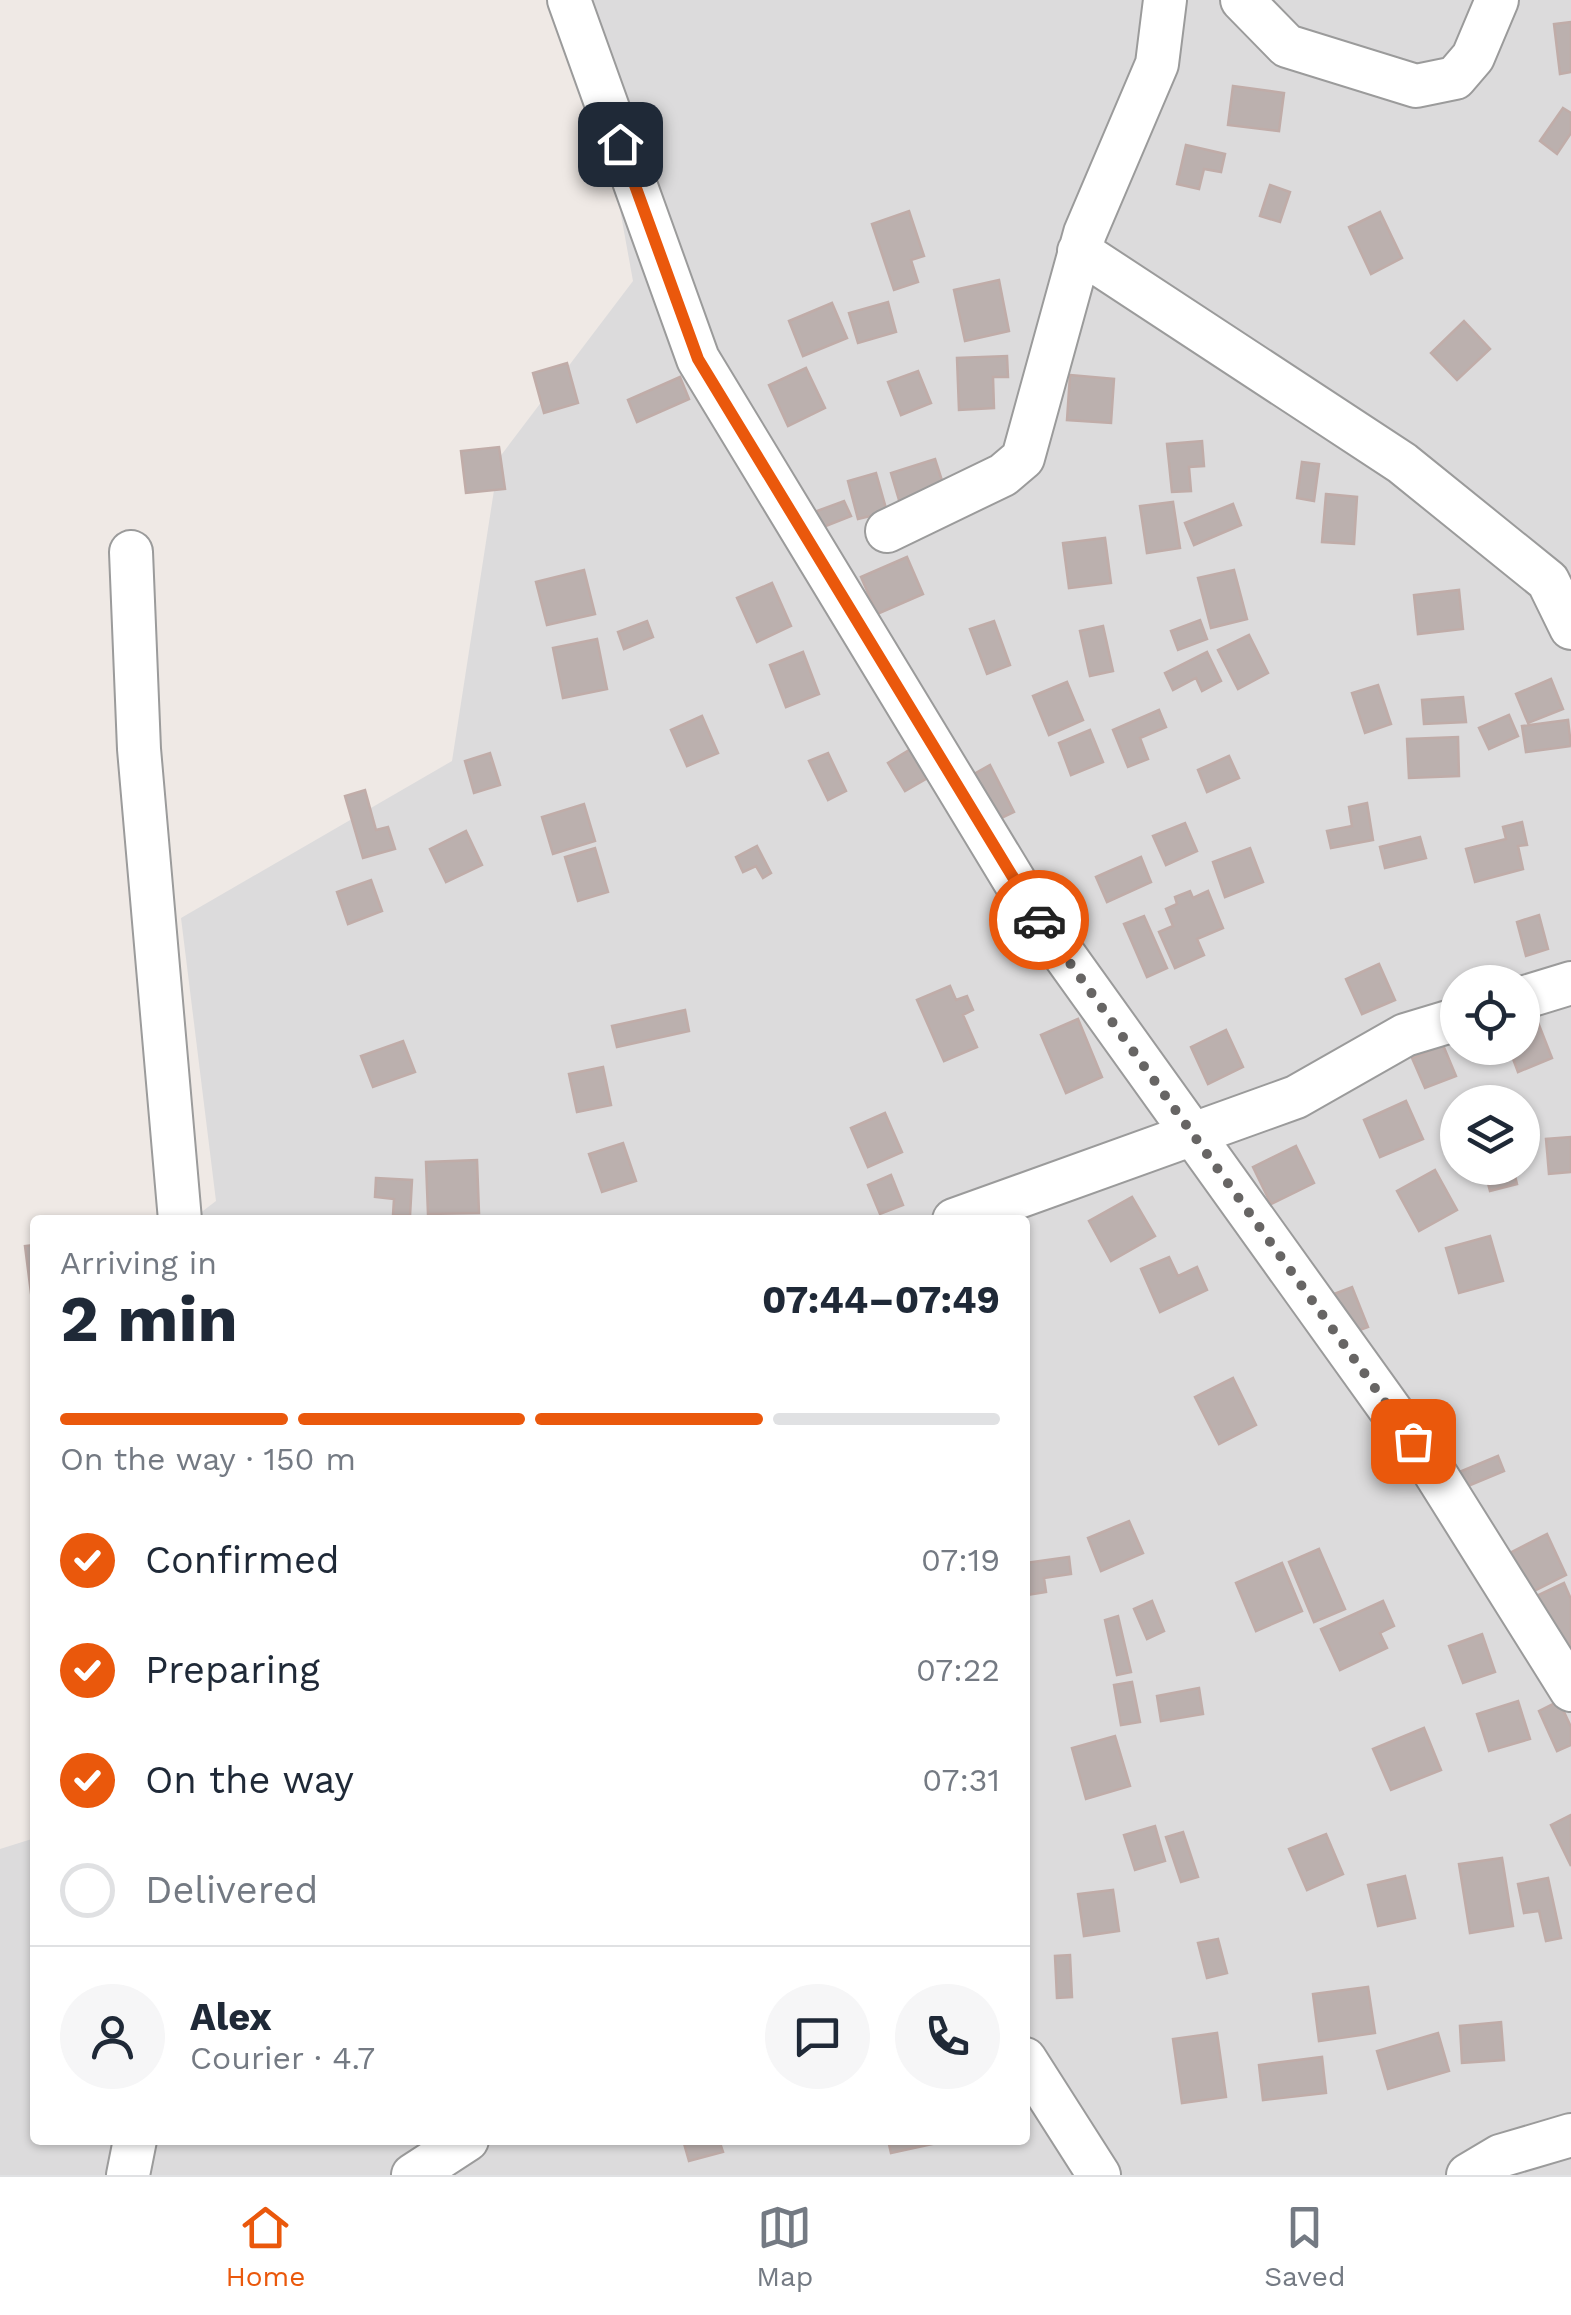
<!DOCTYPE html>
<meta charset="utf-8">
<style>
body{margin:0;font-family:"Work Sans",sans-serif;background:#f6f6f7;color:#1f2937;height:100vh;display:flex;flex-direction:column;font-size:38px;white-space:nowrap}
*{box-sizing:border-box;margin:0}
p{font-size:32px;color:#747a83}
.icon{flex:none;width:55px;height:55px;fill:none;stroke:currentColor;stroke-width:2;stroke-linecap:round;stroke-linejoin:round}
.map{position:relative;flex:1;overflow:hidden}
.drawer{position:absolute;left:30px;top:1215px;width:1000px;height:930px;display:flex;flex-direction:column;background:#fff;border-radius:10px;box-shadow:0 2px 8px #0004}
.drawer>*{flex:none}
.controls{position:absolute;left:1440px;top:965px;display:grid;gap:20px}
.controls a{display:grid;place-items:center;width:100px;height:100px;border-radius:50%;background:#fff;box-shadow:0 2px 8px #0004;font-size:50px}
.pin{position:absolute;display:grid;place-items:center;width:85px;height:85px;color:#fff;margin:-42px;border-radius:20px;box-shadow:0 5px 15px #0006}
.courier{position:absolute;display:grid;place-items:center;width:100px;height:100px;margin:-50px;border:8px solid #ea580c;border-radius:50%;background:#fff;color:#222;box-shadow:0 2px 12px #0007}
.overview em{font-style:normal;font-weight:700}
.overview div{display:flex;flex-direction:column-reverse}
.overview{display:flex;align-items:center;justify-content:space-between;height:170px;padding:0 30px}
h1{font-size:65px;font-weight:700;line-height:75px}
.bar{display:grid;grid-template-columns:repeat(4,1fr);gap:15px 10px;align-content:center;height:120px;padding:0 30px}
.bar i{height:12px;border-radius:8px;background:#e0e1e3}
.bar .active{background:#ea580c}
.bar p{grid-column:span 4}
.line{display:flex;align-items:center;gap:25px;padding:0 30px;border-top:2px solid #e0e1e3}
.line div{flex:1}
.round{display:grid;place-items:center;flex:none;width:105px;height:105px;border-radius:52px;background:#f6f6f7}
ol{padding:0 30px;list-style:none}
li{display:flex;align-items:center;gap:30px;height:110px}
li p{margin-inline-start:auto}
li .icon{padding:10px;border-radius:50%;background:#ea580c;color:#fff;stroke-width:4}
li:last-child{color:#747a83}
li i{width:55px;height:55px;border:5px solid #e0e1e3;border-radius:50%}
.menu{display:flex;justify-content:space-around;align-items:center;height:140px;border-top:2px solid #e0e1e3;background:#fff;font-size:28px;color:#747a83}
.menu a{display:grid;justify-items:center;gap:5px}
.menu .active{color:#ea580c}
.map>svg:first-child{display:block}
.residential{fill:#dcdbdc;fill-rule:evenodd}
.building{fill:#bbb0ae;stroke:#c0aca8;stroke-width:2.5}
.lines{fill:none;stroke-linecap:round;stroke-linejoin:round}
.minor-casing{stroke:#9b9b9b;stroke-width:46}
.minor{stroke:#fff;stroke-width:42}
.done{stroke:#676564;stroke-width:10;stroke-dasharray:0 18}
.route{stroke:#ea580c;stroke-width:12}
</style>
<div class="map">
<svg width="1571" height="2175" viewBox="0 0 1571 2175">
<rect width="100%" height="100%" fill="#efe9e5"/>
<path class="residential" d="M 582,0 L 1571,0 L 1571,2175 L 0,2175 L 0,1849 L 35,1838 L 35,2140 L 1025,2140 L 1025,1220 L 191,1220 L 216,1201 L 181,918 L 452,761 L 499,458 L 633,281 ZM 1458,982 L 1522,982 L 1522,1048 L 1458,1048 ZM 1458,1102 L 1522,1102 L 1522,1168 L 1458,1168 Z"/>
<path class="building" d="M 1571,22 L 1571,72 L 1560,74 L 1554,24 Z
M 1233,86 L 1284,93 L 1279,131 L 1228,125 Z
M 1563,108 L 1571,113 L 1571,133 L 1557,154 L 1540,141 Z
M 1186,145 L 1225,154 L 1221,172 L 1204,169 L 1199,189 L 1177,184 Z
M 1270,185 L 1290,192 L 1280,222 L 1260,216 Z
M 909,211 L 924,256 L 911,260 L 918,282 L 894,290 L 872,224 Z
M 1380,212 L 1402,258 L 1371,274 L 1349,227 Z
M 999,280 L 1009,331 L 965,341 L 954,290 Z
M 888,302 L 896,332 L 858,343 L 849,313 Z
M 832,303 L 847,338 L 803,356 L 789,321 Z
M 1464,321 L 1490,349 L 1457,380 L 1431,353 Z
M 1007,356 L 1008,377 L 993,377 L 994,408 L 959,410 L 957,358 Z
M 567,363 L 578,403 L 544,413 L 533,373 Z
M 806,368 L 825,408 L 788,426 L 769,385 Z
M 918,371 L 931,403 L 901,415 L 888,382 Z
M 1070,375 L 1114,379 L 1111,423 L 1067,420 Z
M 680,377 L 689,399 L 637,422 L 628,400 Z
M 1202,441 L 1204,466 L 1189,467 L 1191,491 L 1172,492 L 1167,444 Z
M 499,447 L 505,489 L 466,493 L 461,451 Z
M 935,459 L 947,496 L 902,510 L 891,473 Z
M 1302,462 L 1319,464 L 1314,501 L 1297,498 Z
M 876,473 L 887,512 L 858,519 L 848,481 Z
M 1326,494 L 1357,497 L 1354,544 L 1322,542 Z
M 844,501 L 851,516 L 816,530 L 809,514 Z
M 1173,502 L 1180,548 L 1147,553 L 1140,506 Z
M 1233,504 L 1241,525 L 1194,545 L 1185,523 Z
M 1105,538 L 1111,583 L 1069,588 L 1063,543 Z
M 907,557 L 923,594 L 877,614 L 861,577 Z
M 584,570 L 595,614 L 547,625 L 536,582 Z
M 1234,570 L 1247,619 L 1211,628 L 1198,578 Z
M 772,583 L 791,626 L 757,642 L 737,598 Z
M 1459,590 L 1463,629 L 1418,634 L 1414,595 Z
M 1200,620 L 1207,639 L 1178,650 L 1171,631 Z
M 647,621 L 653,637 L 624,649 L 618,632 Z
M 994,621 L 1010,665 L 987,674 L 970,629 Z
M 1103,626 L 1113,671 L 1090,676 L 1080,631 Z
M 1249,635 L 1268,673 L 1238,689 L 1218,650 Z
M 597,639 L 607,689 L 563,698 L 553,648 Z
M 803,652 L 819,694 L 786,707 L 770,665 Z
M 1207,652 L 1221,681 L 1202,691 L 1196,678 L 1173,690 L 1165,673 Z
M 1551,679 L 1563,709 L 1528,723 L 1516,694 Z
M 1067,682 L 1083,720 L 1049,735 L 1033,696 Z
M 1378,685 L 1391,724 L 1365,733 L 1352,693 Z
M 1463,697 L 1466,722 L 1424,724 L 1422,700 Z
M 1159,710 L 1166,727 L 1140,738 L 1148,759 L 1128,767 L 1113,730 Z
M 1509,715 L 1518,736 L 1489,749 L 1479,728 Z
M 702,716 L 718,753 L 687,766 L 671,730 Z
M 1568,720 L 1571,746 L 1526,752 L 1522,726 Z
M 1090,730 L 1103,762 L 1071,775 L 1059,743 Z
M 1458,737 L 1459,776 L 1409,778 L 1407,739 Z
M 914,747 L 931,776 L 905,791 L 888,763 Z
M 490,753 L 500,785 L 474,793 L 465,761 Z
M 828,753 L 846,791 L 828,800 L 809,761 Z
M 1229,756 L 1239,778 L 1207,792 L 1198,770 Z
M 990,765 L 1014,812 L 997,820 L 974,774 Z
M 365,790 L 376,830 L 388,827 L 395,849 L 363,858 L 345,796 Z
M 1367,803 L 1373,840 L 1331,848 L 1327,831 L 1352,826 L 1349,807 Z
M 584,804 L 595,841 L 553,854 L 542,817 Z
M 1522,822 L 1527,845 L 1518,846 L 1523,869 L 1475,882 L 1466,849 L 1506,839 L 1503,827 Z
M 1185,823 L 1197,851 L 1166,865 L 1153,836 Z
M 466,831 L 482,865 L 446,882 L 430,849 Z
M 1420,837 L 1426,858 L 1385,868 L 1380,847 Z
M 757,846 L 771,873 L 763,878 L 756,866 L 743,872 L 736,857 Z
M 595,848 L 608,892 L 578,901 L 565,857 Z
M 1250,848 L 1263,882 L 1225,897 L 1213,862 Z
M 1141,857 L 1151,882 L 1107,902 L 1096,877 Z
M 371,880 L 382,911 L 348,924 L 337,892 Z
M 1190,891 L 1193,898 L 1208,891 L 1223,928 L 1197,939 L 1204,955 L 1175,968 L 1159,932 L 1173,926 L 1166,909 L 1177,904 L 1175,897 Z
M 1539,915 L 1548,949 L 1526,956 L 1517,922 Z
M 1144,916 L 1167,968 L 1147,977 L 1124,924 Z
M 1379,964 L 1395,1000 L 1362,1014 L 1346,979 Z
M 950,986 L 956,1000 L 967,996 L 973,1010 L 963,1015 L 977,1047 L 944,1061 L 917,1000 Z
M 685,1010 L 689,1031 L 617,1047 L 612,1026 Z
M 1078,1019 L 1102,1077 L 1066,1093 L 1041,1035 Z
M 1537,1020 L 1552,1058 L 1518,1072 L 1509,1048 L 1522,1048 L 1522,1026 Z
M 1226,1030 L 1243,1067 L 1208,1084 L 1191,1047 Z
M 403,1041 L 415,1072 L 373,1087 L 361,1056 Z
M 1443,1045 L 1456,1076 L 1425,1088 L 1412,1058 Z
M 603,1067 L 611,1105 L 577,1112 L 569,1074 Z
M 1406,1101 L 1423,1139 L 1380,1157 L 1364,1120 Z
M 885,1113 L 902,1152 L 868,1167 L 851,1128 Z
M 1571,1137 L 1571,1172 L 1549,1174 L 1546,1139 Z
M 623,1143 L 636,1181 L 602,1192 L 589,1154 Z
M 1296,1146 L 1314,1183 L 1271,1204 L 1253,1167 Z
M 477,1160 L 479,1213 L 428,1214 L 426,1162 Z
M 1484,1168 L 1513,1168 L 1517,1184 L 1490,1191 Z
M 1435,1170 L 1457,1210 L 1419,1231 L 1397,1191 Z
M 891,1175 L 903,1205 L 880,1214 L 868,1185 Z
M 376,1178 L 412,1180 L 410,1216 L 393,1215 L 394,1199 L 375,1197 Z
M 1132,1197 L 1155,1236 L 1111,1261 L 1089,1221 Z
M 1490,1236 L 1503,1281 L 1459,1293 L 1446,1248 Z
M 35,1245 L 35,1292 L 31,1293 L 25,1246 Z
M 1169,1257 L 1178,1276 L 1197,1267 L 1207,1290 L 1160,1312 L 1141,1269 Z
M 1352,1287 L 1368,1327 L 1349,1334 L 1334,1294 Z
M 1233,1378 L 1256,1425 L 1219,1444 L 1195,1397 Z
M 1498,1456 L 1504,1471 L 1463,1488 L 1457,1473 Z
M 1129,1521 L 1143,1553 L 1101,1571 L 1088,1538 Z
M 1547,1534 L 1566,1575 L 1524,1596 L 1504,1556 Z
M 1319,1549 L 1345,1609 L 1314,1622 L 1289,1562 Z
M 1069,1557 L 1071,1574 L 1044,1578 L 1046,1592 L 1027,1595 L 1025,1563 Z
M 1282,1563 L 1302,1611 L 1256,1631 L 1236,1583 Z
M 1564,1583 L 1571,1599 L 1571,1671 L 1532,1598 Z
M 1152,1601 L 1164,1631 L 1147,1639 L 1134,1609 Z
M 1383,1601 L 1394,1626 L 1380,1633 L 1387,1648 L 1340,1670 L 1321,1629 Z
M 1118,1616 L 1131,1672 L 1117,1675 L 1105,1620 Z
M 1482,1634 L 1495,1672 L 1463,1683 L 1449,1646 Z
M 1132,1682 L 1140,1722 L 1121,1725 L 1114,1685 Z
M 1199,1688 L 1203,1714 L 1161,1721 L 1157,1696 Z
M 1518,1701 L 1530,1739 L 1489,1751 L 1477,1714 Z
M 1559,1701 L 1571,1727 L 1571,1745 L 1557,1751 L 1539,1711 Z
M 1424,1728 L 1441,1770 L 1391,1790 L 1373,1749 Z
M 1115,1736 L 1130,1786 L 1086,1799 L 1072,1748 Z
M 1571,1815 L 1571,1866 L 1551,1825 Z
M 1155,1826 L 1165,1861 L 1135,1870 L 1124,1835 Z
M 1183,1832 L 1198,1877 L 1181,1882 L 1166,1837 Z
M 1326,1834 L 1343,1874 L 1307,1890 L 1289,1849 Z
M 1502,1858 L 1513,1926 L 1470,1933 L 1459,1864 Z
M 1405,1876 L 1415,1918 L 1378,1926 L 1368,1885 Z
M 1548,1878 L 1561,1938 L 1546,1941 L 1539,1911 L 1524,1913 L 1518,1884 Z
M 1113,1890 L 1119,1931 L 1084,1936 L 1078,1894 Z
M 1218,1939 L 1227,1973 L 1207,1978 L 1198,1943 Z
M 1070,1955 L 1072,1997 L 1057,1998 L 1055,1956 Z
M 1368,1987 L 1375,2033 L 1319,2041 L 1313,1994 Z
M 1501,2022 L 1504,2060 L 1462,2063 L 1460,2026 Z
M 1217,2033 L 1226,2097 L 1182,2103 L 1173,2039 Z
M 1438,2033 L 1449,2071 L 1388,2089 L 1377,2051 Z
M 1322,2057 L 1326,2093 L 1263,2100 L 1259,2065 Z
M 683,2140 L 719,2140 L 723,2152 L 689,2161 Z
M 888,2140 L 937,2140 L 937,2143 L 891,2153 Z"/>
<g class="lines">
<defs>
<path id="minor" d="M 569,0 L 698,359 L 1032,910 L 1430,1465 L 1571,1690
M 1242,0 L 1287,46 L 1416,86 L 1455,78 L 1473,57 L 1497,0
M 1079,251 L 1402,463 L 1548,581 L 1571,628
M 887,531 L 1003,475 L 1023,458 L 1085,233 L 1157,64 L 1165,0
M 131,552 L 139,749 L 180,1220
M 1522,998 L 1571,983
M 954,1220 L 1296,1097 L 1405,1035 L 1458,1019
M 1025,2059 L 1099,2175
M 128,2175 L 135,2140
M 413,2175 L 467,2140
M 1468,2175 L 1500,2156 L 1571,2135"/>
</defs>
<use href="#minor" class="minor-casing"/>
<use href="#minor" class="minor"/>
</g>
<g class="lines">
<path class="done" d="M 1039,920 L 1413,1441"/>
<path class="route" d="M 620,144 L 698,359 L 1039,920"/>
</g>
</svg>
<div class="controls">
<a><svg class="icon" aria-label="locate" viewBox="0 0 24 24"><circle cx="12" cy="12" r="6"/><path d="M12 2v4M12 18v4M2 12h4M18 12h4"/></svg></a>
<a><svg class="icon" aria-label="layers" viewBox="0 0 24 24"><path d="M12 4l9 5-9 5-9-5zM3 14l9 5 9-5"/></svg></a>
</div>
<div class="pin" style="left:1413px;top:1441px;background:#ea580c"><svg class="icon" aria-label="bag" viewBox="0 0 24 24"><path d="M5 8h14l-1 12H6zM9 8a3 3 0 0 1 6 0"/></svg></div>
<div class="pin" style="left:620px;top:144px;background:#1f2937"><svg class="icon" aria-label="home" viewBox="0 0 24 24"><path d="M3 11l9-7 9 7M6 9v11h12V9"/></svg></div>
<div class="courier" style="left:1039px;top:920px"><svg class="icon" aria-label="car" viewBox="0 0 24 24"><path d="M5 17H2v-5l4-1 3-4h7l3 4 3 1v5h-3M9 17h6M6 11h13"/><circle cx="7" cy="17" r="2"/><circle cx="17" cy="17" r="2"/></svg></div>
<section class="drawer">
<div class="overview"><div><h1>2 min</h1><p>Arriving in</p></div><em>07:44–07:49</em></div>
<div class="bar"><i class="active"></i><i class="active"></i><i class="active"></i><i></i><p>On the way · 150 m</p></div>
<ol>
<li><svg class="icon" aria-label="check" viewBox="0 0 24 24"><path d="M5 12l5 5 9-10"/></svg>Confirmed<p>07:19</p></li>
<li><svg class="icon" aria-label="check" viewBox="0 0 24 24"><path d="M5 12l5 5 9-10"/></svg>Preparing<p>07:22</p></li>
<li><svg class="icon" aria-label="check" viewBox="0 0 24 24"><path d="M5 12l5 5 9-10"/></svg>On the way<p>07:31</p></li>
<li><i></i>Delivered</li>
</ol>
<div class="line" style="height:180px"><a class="round"><svg class="icon" aria-label="person" viewBox="0 0 24 24"><circle cx="12" cy="8" r="4"/><path d="M4 21q1-7 8-7t8 7"/></svg></a><div><b>Alex</b><p>Courier · 4.7</p></div><a class="round"><svg class="icon" aria-label="chat" viewBox="0 0 24 24"><path d="M4 5h16v11H9l-5 4z"/></svg></a><a class="round"><svg class="icon" aria-label="phone" viewBox="0 0 24 24"><path d="M5 4h4l2 5-3 2q2 4 5 5l2-3 5 2v4C11 20 4 13 5 4z"/></svg></a></div>
</section>
</div>
<nav class="menu">
<a class="active"><svg class="icon" aria-label="home" viewBox="0 0 24 24"><path d="M3 11l9-7 9 7M6 9v11h12V9"/></svg>Home</a>
<a><svg class="icon" aria-label="map" viewBox="0 0 24 24"><path d="M3 6l6-2 6 2 6-2v14l-6 2-6-2-6 2zM9 4v14M15 6v14"/></svg>Map</a>
<a><svg class="icon" aria-label="saved" viewBox="0 0 24 24"><path d="M7 4h10v16l-5-4-5 4z"/></svg>Saved</a>
</nav>
